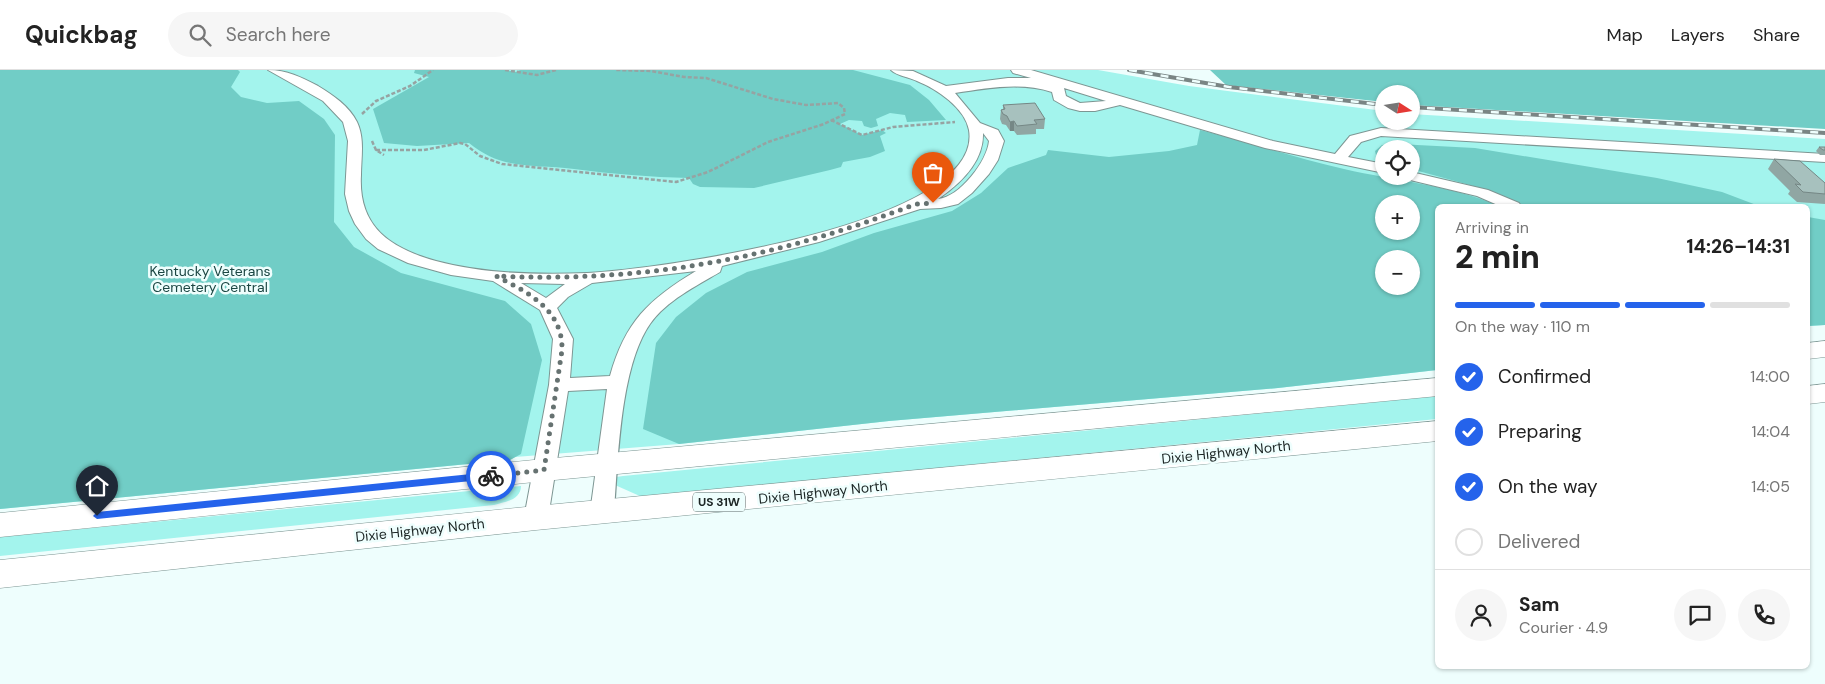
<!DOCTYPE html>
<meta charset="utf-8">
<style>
body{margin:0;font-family:"DM Sans",sans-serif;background:#f6f6f6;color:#222;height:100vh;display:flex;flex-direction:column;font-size:19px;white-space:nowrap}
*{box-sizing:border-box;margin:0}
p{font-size:16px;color:#767676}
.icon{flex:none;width:28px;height:28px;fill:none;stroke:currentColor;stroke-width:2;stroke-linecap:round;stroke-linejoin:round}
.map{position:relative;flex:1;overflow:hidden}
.side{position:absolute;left:1435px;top:134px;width:375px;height:465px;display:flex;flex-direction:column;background:#fff;border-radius:8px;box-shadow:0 1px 4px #0004}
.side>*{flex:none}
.needle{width:32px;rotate:102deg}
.buttons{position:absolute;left:1375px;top:15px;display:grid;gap:10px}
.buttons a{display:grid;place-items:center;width:45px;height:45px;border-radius:50%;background:#fff;box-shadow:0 1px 4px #0004;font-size:25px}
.pin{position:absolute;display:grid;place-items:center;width:42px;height:42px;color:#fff;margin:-51px -21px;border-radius:50% 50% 50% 0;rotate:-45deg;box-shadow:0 0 5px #0007}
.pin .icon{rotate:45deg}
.courier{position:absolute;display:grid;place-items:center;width:50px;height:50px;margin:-25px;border:4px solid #2563eb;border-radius:50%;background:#fff;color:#222;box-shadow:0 1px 6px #0007}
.head em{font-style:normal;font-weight:800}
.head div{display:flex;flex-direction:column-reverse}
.head{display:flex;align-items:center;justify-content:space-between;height:85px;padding:0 20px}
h1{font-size:32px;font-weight:800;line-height:38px}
.bar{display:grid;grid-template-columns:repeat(4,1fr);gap:8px 5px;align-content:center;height:60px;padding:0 20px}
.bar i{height:6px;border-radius:4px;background:#e0e0e0}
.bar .on{background:#2563eb}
.bar p{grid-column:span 4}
.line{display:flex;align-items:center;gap:12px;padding:0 20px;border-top:1px solid #e0e0e0}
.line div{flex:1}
.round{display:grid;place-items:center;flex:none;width:52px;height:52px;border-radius:26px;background:#f6f6f6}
ol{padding:0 20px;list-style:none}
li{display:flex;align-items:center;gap:15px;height:55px}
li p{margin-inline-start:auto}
li .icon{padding:5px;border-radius:50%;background:#2563eb;color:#fff;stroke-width:4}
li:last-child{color:#767676}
li i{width:28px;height:28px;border:2px solid #e0e0e0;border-radius:50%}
header{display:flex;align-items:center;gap:30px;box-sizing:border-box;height:70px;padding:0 25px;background:#fff;border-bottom:1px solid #e0e0e0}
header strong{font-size:24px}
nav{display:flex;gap:28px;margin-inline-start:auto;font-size:18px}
.search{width:350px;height:45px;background:#f6f6f6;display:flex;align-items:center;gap:12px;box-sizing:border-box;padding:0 18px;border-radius:28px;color:#767676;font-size:19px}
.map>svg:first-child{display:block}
.green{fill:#a3f4ed;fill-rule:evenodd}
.forest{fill:#71cdc6;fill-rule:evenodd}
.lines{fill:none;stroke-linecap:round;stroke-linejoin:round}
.minor-casing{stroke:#7d9693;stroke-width:2}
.highway-casing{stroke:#7d9693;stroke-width:1}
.path{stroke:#96a3a2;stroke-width:2.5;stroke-dasharray:4 2;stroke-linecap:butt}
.minor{fill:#fff;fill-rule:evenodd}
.highway{fill:#fff;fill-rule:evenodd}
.rail-casing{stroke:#798584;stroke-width:4}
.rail{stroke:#eefefd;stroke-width:2.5;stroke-dasharray:8;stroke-linecap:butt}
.wall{fill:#90a6a3}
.shaded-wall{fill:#758785}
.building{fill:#a7c1be;stroke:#758785}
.route{fill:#2563eb}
.done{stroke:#667271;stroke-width:5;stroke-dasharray:0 9}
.labels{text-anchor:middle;stroke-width:5;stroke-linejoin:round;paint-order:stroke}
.shield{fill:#eefefd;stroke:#5b6766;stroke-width:1}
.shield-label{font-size:12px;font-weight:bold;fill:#1c2625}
.park-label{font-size:14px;fill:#1b4643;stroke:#eefefd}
.street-label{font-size:14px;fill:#1c2625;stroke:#eefefd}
</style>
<header>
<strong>Quickbag</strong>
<div class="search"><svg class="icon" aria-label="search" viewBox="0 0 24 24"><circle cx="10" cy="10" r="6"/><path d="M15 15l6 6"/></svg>Search here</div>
<nav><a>Map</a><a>Layers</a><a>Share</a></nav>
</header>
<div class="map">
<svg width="1825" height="614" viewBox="0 0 1825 614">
<rect width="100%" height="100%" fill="#eefefd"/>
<path class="green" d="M 0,0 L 1098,0 L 1189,16 L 1384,41 L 1384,51 L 1411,51 L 1411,44 L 1825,69 L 1825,255 L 1808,256 L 1808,136 L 1438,136 L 1437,300 L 1278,318 L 889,351 L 679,374 L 515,387 L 510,390 L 0,439 ZM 1384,79 L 1411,79 L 1411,106 L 1384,106 ZM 1384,134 L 1411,134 L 1411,161 L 1384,161 ZM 1384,189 L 1411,189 L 1411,216 L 1384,216 Z
M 1437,326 L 1437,349 L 642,427 L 615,415 L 616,407 L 623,406 Z
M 521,416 C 521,430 505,432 494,435 L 0,486 L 0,467 Z"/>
<path class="forest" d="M 0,0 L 238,0 L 240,2 L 231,17 L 241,27 L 267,33 L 299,31 L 324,49 L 335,65 L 334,152 L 354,177 L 401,203 L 505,231 L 531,254 L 542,290 L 521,384 L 510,390 L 0,439 Z
M 415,0 L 505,0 L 516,2 L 520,0 L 853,0 L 910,15 L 929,30 L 946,50 L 907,52 L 905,45 L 890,43 L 876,49 L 878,56 L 871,58 L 864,56 L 862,51 L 849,50 L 840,54 L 862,65 L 882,60 L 886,63 L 880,66 L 885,81 L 870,87 L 843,92 L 841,97 L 830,100 L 754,118 L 700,117 L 693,114 L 689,108 C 650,107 613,104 574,99 C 534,94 503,101 469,73 L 417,76 L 384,73 L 373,39 L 429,7 L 414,3 Z
M 1210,0 L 1825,0 L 1825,59 L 1411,35 L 1411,24 L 1384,24 L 1384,32 L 1226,15 Z
M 1200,60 C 1249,72 1296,88 1344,99 C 1396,111 1450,115 1499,136 L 1438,136 L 1437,300 L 1278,318 L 889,351 L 679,374 L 643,359 L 656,273 L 676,247 L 706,223 L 747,202 L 822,182 L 874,163 L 952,141 L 981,123 L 1008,98 L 1046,85 L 1048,80 L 1109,87 L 1169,81 L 1197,75 ZM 1384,134 L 1411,134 L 1411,161 L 1384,161 ZM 1384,189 L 1411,189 L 1411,216 L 1384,216 Z
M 1398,74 L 1475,78 L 1657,108 L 1722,122 L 1759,136 L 1526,136 L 1477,117 L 1411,99 L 1411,79 L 1384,79 L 1384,89 L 1376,85 L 1375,81 L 1382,75 Z
M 1808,147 L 1825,150 L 1825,255 L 1808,256 Z"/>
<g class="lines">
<defs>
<path id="minor" d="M 268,0 C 287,0 301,7 318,16 C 333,25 349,36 357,52 C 365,69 361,87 361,105 C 358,157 390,178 436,191 C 484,204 537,205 587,203 C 652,200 985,155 969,60 C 965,38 937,19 917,11 C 909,7 897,6 891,0 L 913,1 L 946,16 L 1008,8 L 1031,8 L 1013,3 L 1011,0 L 1031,0 L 1273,71 L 1335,84 L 1350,66 L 1381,58 L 1825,84 L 1825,92 L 1381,66 L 1361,72 L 1348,87 L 1384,94 L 1384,103 L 1265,78 L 1120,35 L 1095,41 L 1080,41 L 1068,38 L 1054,30 L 1052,22 C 1020,12 989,18 955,23 L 980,53 L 998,60 L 1004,71 L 998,90 L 989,104 L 972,123 L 958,134 L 941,138 L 920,139 L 819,172 L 722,196 L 720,202 C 696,216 666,231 650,254 C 620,297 618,390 614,443 L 610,449 L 602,452 L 594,449 L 590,443 L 607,319 L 568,321 L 548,448 L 544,454 L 536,457 L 528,454 L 524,448 L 549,315 L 553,269 L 540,240 L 493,211 L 451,205 L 408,193 L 378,179 L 366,169 L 355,154 L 349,141 L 345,124 L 348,71 L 343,52 L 323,31 ZM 1064,18 L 1106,31 L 1080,33 L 1066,26 ZM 983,63 L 989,71 C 987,91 960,127 938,129 C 960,114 984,92 983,63 ZM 696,201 C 649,229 625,252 610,306 L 570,308 L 573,269 L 557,238 L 568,227 L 592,213 ZM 521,213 L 565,214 L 546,228 Z
M 1411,102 L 1488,120 L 1519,133 L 1521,136 L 1500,136 L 1477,126 L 1406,109 L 1404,106 L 1411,106 Z"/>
<path id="highway" d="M 1825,271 L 1825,287 L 1808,289 L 1808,273 Z
M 1438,308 L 1438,326 L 544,411 L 0,467 L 0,443 L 544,389 Z
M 1825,314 L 1825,332 L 1808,334 L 1808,316 Z
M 1438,351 L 1438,371 L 536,460 L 0,518 L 0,490 L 536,436 Z"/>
</defs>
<use href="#minor" class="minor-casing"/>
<use href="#highway" class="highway-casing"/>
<path class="path" d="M 505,0 L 537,5 L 556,0
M 362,44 L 376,31 L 410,16 L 433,0
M 831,50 L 862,65 L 893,57 L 955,52
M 372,71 L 376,80 L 384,85
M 376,80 L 424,80 L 460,73 L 465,74 L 480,86 L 502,94 L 676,112 L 708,102 L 768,72 L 824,54 L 845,44 L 844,38 L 838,33 L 806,35 L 773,29 L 706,8 L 684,7 L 651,1 L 616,0"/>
<use href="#minor" class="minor"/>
<use href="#highway" class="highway"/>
<defs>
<path id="rail" d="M 1129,0 L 1229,17 L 1384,35
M 1411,37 L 1825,63"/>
</defs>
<use href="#rail" class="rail-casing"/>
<use href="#rail" class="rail"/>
</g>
<path class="wall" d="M 1003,35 L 1045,49 L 1044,59 L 1036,59 L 1036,64 L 1017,65 L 1014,61 L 1010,61 L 1006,55 L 1002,54 L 1000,49 L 1001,40 L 1003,39 Z
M 1819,77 L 1825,77 L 1825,85 L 1820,85 L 1816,81 Z
M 1774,89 L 1825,113 L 1825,134 L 1797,132 L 1788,124 L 1790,121 L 1768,99 Z"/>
<path class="shaded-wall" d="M 1014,51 L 1014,61 L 1010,61 L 1010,52 Z"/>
<path class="building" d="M 1035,33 L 1045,49 L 1034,50 L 1037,54 L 1017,56 L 1014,51 L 1010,52 L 1007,46 L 1003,44 L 1001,40 L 1005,39 L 1003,35 Z
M 1819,77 L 1825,77 L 1825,80 L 1823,80 Z
M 1774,89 L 1800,91 L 1825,113 L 1825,124 L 1803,122 L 1795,114 L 1801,115 Z"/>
<path class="route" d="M 491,402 L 495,406 L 491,409 L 97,449 L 93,446 L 97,442 Z"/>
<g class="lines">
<path class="done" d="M 491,406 L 544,400 L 562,280 C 563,239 527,222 496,206 C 646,213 776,188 916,134 L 933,133"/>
</g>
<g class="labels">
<rect class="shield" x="693" y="422.5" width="52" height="19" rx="4"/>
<g class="shield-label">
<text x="719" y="436">US 31W</text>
</g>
<g class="park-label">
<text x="210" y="206">Kentucky Veterans<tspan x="210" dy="16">Cemetery Central</tspan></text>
</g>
<g class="street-label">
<text transform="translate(1226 382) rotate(-6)" y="5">Dixie Highway North</text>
<text transform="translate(823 422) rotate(-6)" y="5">Dixie Highway North</text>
<text transform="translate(420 460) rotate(-6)" y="5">Dixie Highway North</text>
</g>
</g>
</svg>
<div class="buttons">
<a><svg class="needle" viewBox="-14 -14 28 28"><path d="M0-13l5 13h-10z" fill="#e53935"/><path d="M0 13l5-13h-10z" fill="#767676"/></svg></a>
<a><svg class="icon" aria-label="locate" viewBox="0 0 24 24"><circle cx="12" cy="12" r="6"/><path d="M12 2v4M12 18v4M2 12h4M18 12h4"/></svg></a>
<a>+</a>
<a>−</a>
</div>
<div class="pin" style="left:933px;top:133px;background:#ea580c"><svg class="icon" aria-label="bag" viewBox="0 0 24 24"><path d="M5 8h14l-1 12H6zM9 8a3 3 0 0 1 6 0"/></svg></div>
<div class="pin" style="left:97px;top:446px;background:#1f2937"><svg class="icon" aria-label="home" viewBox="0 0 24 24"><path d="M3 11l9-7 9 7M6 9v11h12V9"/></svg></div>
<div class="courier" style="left:491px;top:406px"><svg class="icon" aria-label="bike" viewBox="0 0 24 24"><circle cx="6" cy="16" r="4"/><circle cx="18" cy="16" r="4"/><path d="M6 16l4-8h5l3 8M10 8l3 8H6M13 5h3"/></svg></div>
<section class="side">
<div class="head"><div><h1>2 min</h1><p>Arriving in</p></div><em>14:26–14:31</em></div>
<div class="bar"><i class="on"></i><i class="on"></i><i class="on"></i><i></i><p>On the way · 110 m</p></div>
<ol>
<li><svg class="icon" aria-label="check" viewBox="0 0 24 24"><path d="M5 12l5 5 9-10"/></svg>Confirmed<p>14:00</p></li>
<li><svg class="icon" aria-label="check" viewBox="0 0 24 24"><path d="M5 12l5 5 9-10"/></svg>Preparing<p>14:04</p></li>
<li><svg class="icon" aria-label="check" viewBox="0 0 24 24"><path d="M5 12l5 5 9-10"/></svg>On the way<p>14:05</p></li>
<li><i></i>Delivered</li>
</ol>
<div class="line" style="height:90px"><a class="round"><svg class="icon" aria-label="person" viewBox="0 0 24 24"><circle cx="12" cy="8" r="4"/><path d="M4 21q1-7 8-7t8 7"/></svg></a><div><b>Sam</b><p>Courier · 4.9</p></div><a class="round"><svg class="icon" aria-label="chat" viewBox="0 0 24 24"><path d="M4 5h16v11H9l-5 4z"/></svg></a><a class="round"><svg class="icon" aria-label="phone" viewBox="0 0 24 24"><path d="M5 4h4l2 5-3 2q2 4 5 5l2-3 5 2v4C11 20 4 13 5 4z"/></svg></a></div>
</section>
</div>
